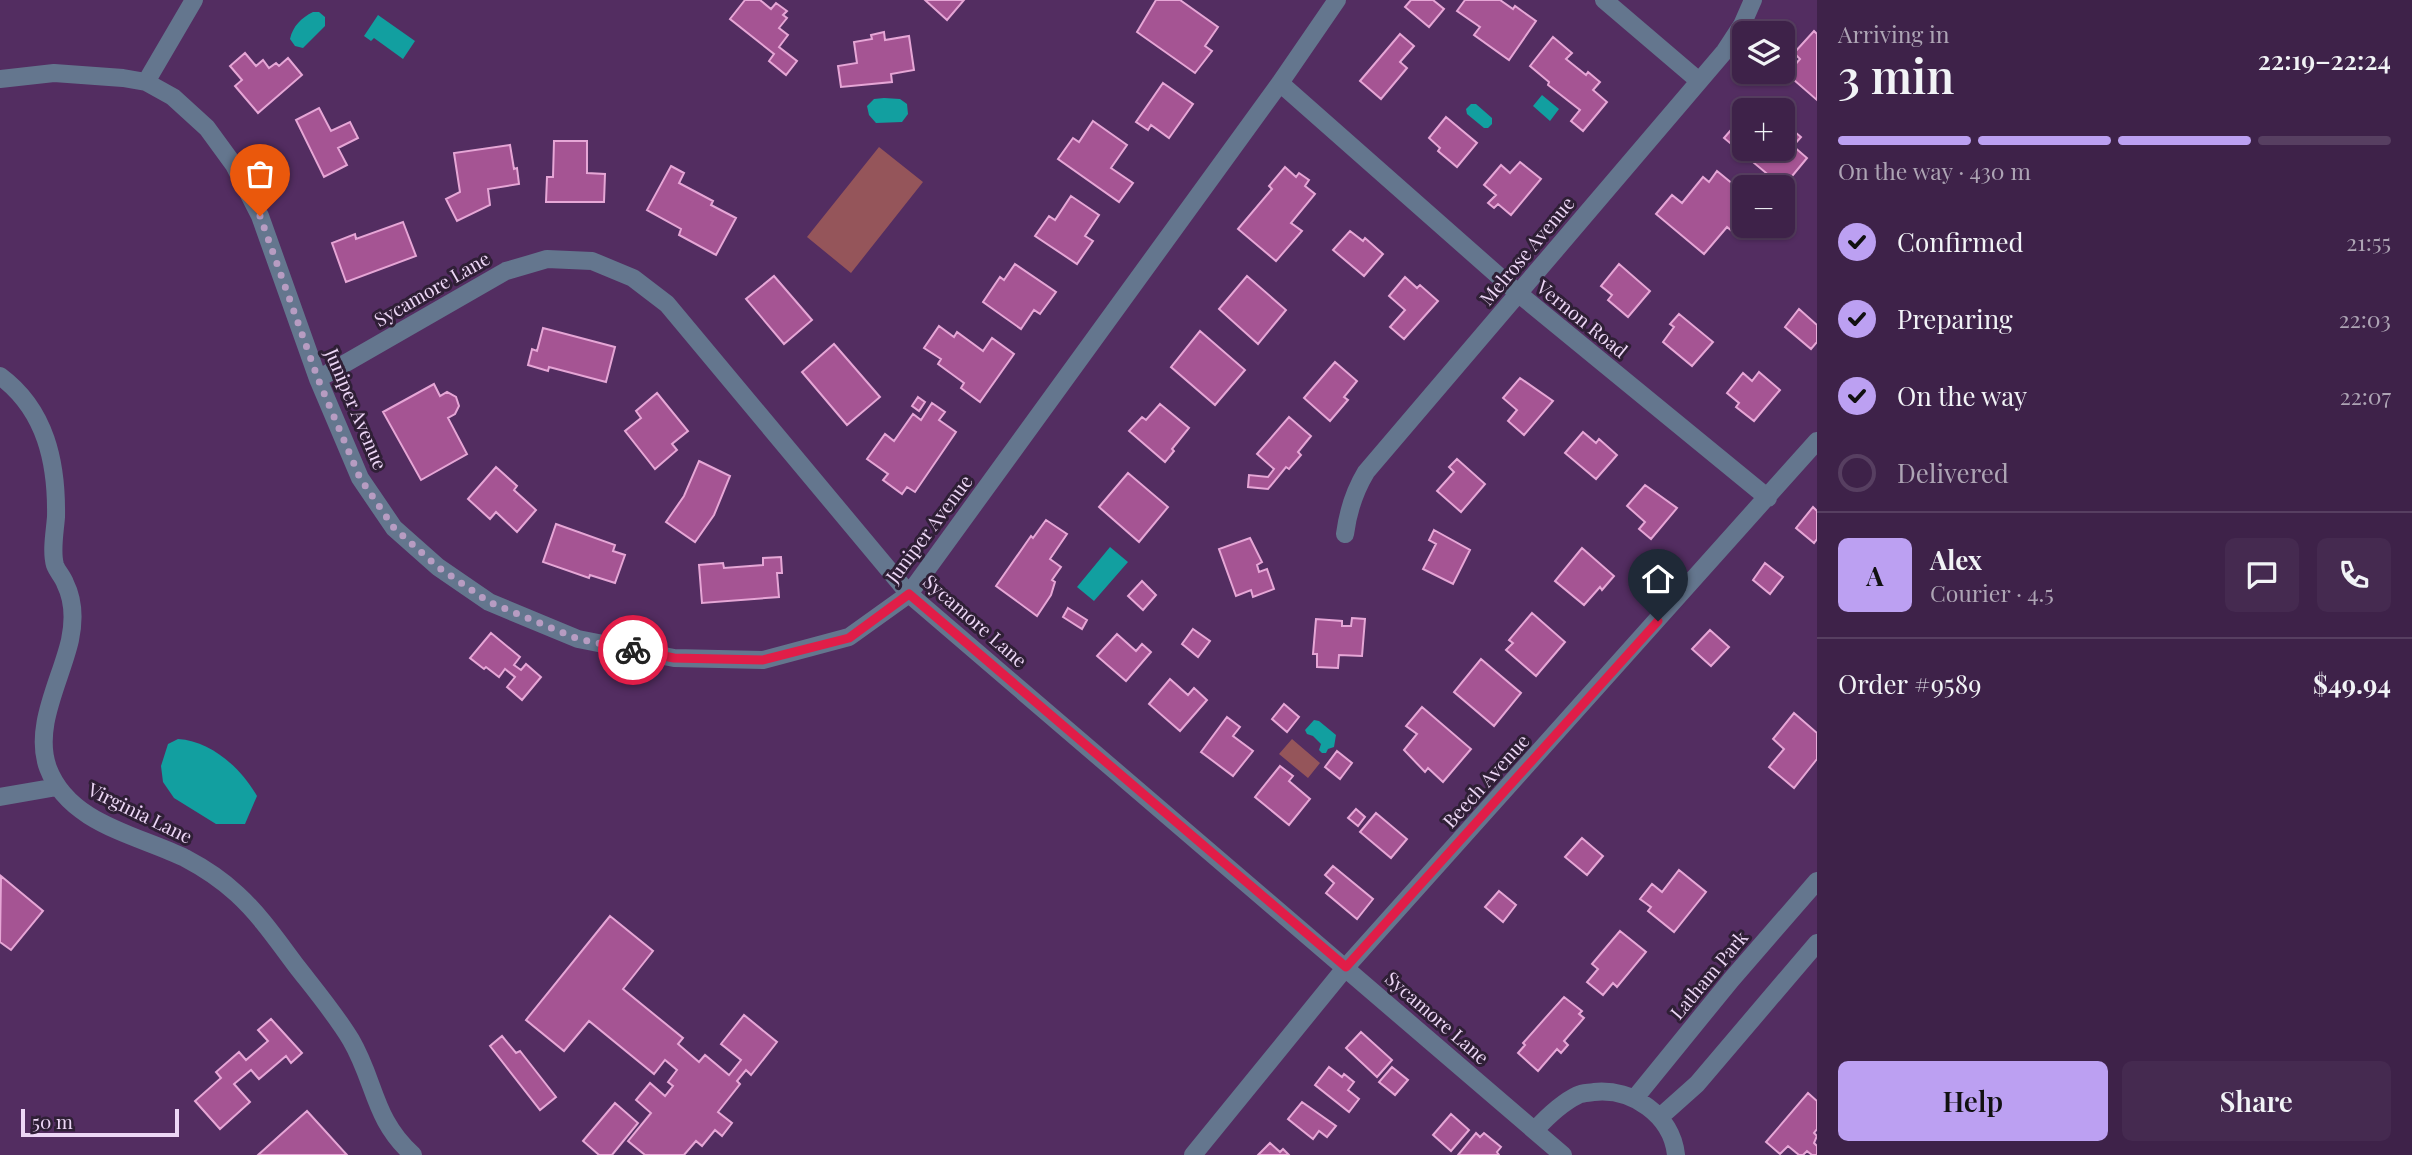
<!DOCTYPE html>
<meta charset="utf-8">
<style>
body{margin:0;font-family:"Playfair Display",serif;background:#452a50;color:#f1f3f6;height:100vh;display:flex;flex-direction:column;font-size:26px;white-space:nowrap}
*{box-sizing:border-box;margin:0}
p{font-size:23px;color:#ada4b4}
.icon{flex:none;width:38px;height:38px;fill:none;stroke:currentColor;stroke-width:2;stroke-linecap:round;stroke-linejoin:round}
.map{position:relative;flex:1;overflow:hidden}
.side{display:flex;flex-direction:column;background:#3e2249;width:595px}
.side>*{flex:none}
.tools{position:absolute;left:1732px;top:21px;display:grid;gap:14px}
.tools a{display:grid;place-items:center;width:63px;height:63px;border-radius:10px;background:#3e2249;box-shadow:0 2px 5px #0004,0 0 0 2px #573f61;font-size:35px}
.scale{position:absolute;left:21px;bottom:18px;width:158px;box-sizing:border-box;padding-left:7px;border:4px solid #edd7f6;border-top:0;font-size:19px;line-height:24px;white-space:nowrap;color:#edd7f6;-webkit-text-stroke:5px #2f1f36;paint-order:stroke}
.pin{position:absolute;display:grid;place-items:center;width:60px;height:60px;color:#fff;margin:-72px -30px;border-radius:50% 50% 50% 0;rotate:-45deg;box-shadow:0 0 7px #0007}
.pin .icon{rotate:45deg}
.courier{position:absolute;display:grid;place-items:center;width:70px;height:70px;margin:-35px;border:5px solid #e11d48;border-radius:50%;background:#fff;color:#222;box-shadow:0 2px 9px #0007}
.head em{font-style:normal;font-weight:600}
.head div{display:flex;flex-direction:column-reverse}
.head{display:flex;align-items:center;justify-content:space-between;height:119px;padding:0 21px}
h1{font-size:46px;font-weight:600;line-height:52px}
.bar{display:grid;grid-template-columns:repeat(4,1fr);gap:10px 7px;align-content:center;height:84px;padding:0 21px}
.bar i{height:9px;border-radius:5px;background:#573f61}
.bar .on{background:#bca0f2}
.bar p{grid-column:span 4}
.line{display:flex;align-items:center;gap:18px;padding:0 21px;border-top:2px solid #573f61}
.line div{flex:1}
.round{display:grid;place-items:center;flex:none;width:74px;height:74px;border-radius:10px;background:#452a50}
ol{padding:0 21px;list-style:none}
li{display:flex;align-items:center;gap:21px;height:77px}
li p{margin-inline-start:auto}
li .icon{padding:7px;border-radius:50%;background:#bca0f2;color:#111;stroke-width:4}
li:last-child{color:#ada4b4}
li i{width:38px;height:38px;border:4px solid #573f61;border-radius:50%}
.button{display:flex;gap:14px;margin-top:auto;padding:14px 21px}
.button a{flex:1;height:80px;border-radius:10px;background:#bca0f2;color:#111;font-size:28px;font-weight:600;line-height:80px;text-align:center}
.button a+a{background:#452a50;color:#f1f3f6}
main{display:flex;flex:1;min-height:0}
.map>svg:first-child{display:block}
.green{fill:#95555a}
.water{fill:#129fa0}
.building{fill:#a55493;stroke:#e6a6d6;stroke-width:2}
.lines{fill:none;stroke-linecap:round;stroke-linejoin:round}
.minor{stroke:#64768e;stroke-width:18}
.done{stroke:#b79cc2;stroke-width:7;stroke-dasharray:0 12.6}
.route{stroke:#e11d48;stroke-width:9}
.labels{text-anchor:middle;stroke-width:6;stroke-linejoin:round;paint-order:stroke}
.street-label{font-size:19px;fill:#edd7f6;stroke:#2f1f36}
</style>
<main>
<div class="map">
<svg width="1817" height="1155" viewBox="0 0 1817 1155">
<rect width="100%" height="100%" fill="#532d61"/>
<path class="green" d="M 879,147 L 923,182 L 851,273 L 807,237 Z
M 1292,739 L 1320,763 L 1308,778 L 1279,754 Z"/>
<path class="water" d="M 313,12 L 319,12 L 325,17 L 325,26 L 303,48 L 295,46 L 290,39 C 293,26 301,18 313,12 Z
M 378,15 L 415,41 L 403,59 L 374,38 L 371,41 L 364,36 Z
M 1542,95 L 1559,109 L 1550,121 L 1533,106 Z
M 884,98 L 900,99 L 907,104 L 908,114 L 902,122 L 876,123 L 869,115 L 867,106 L 874,99 Z
M 1471,104 L 1476,104 L 1492,118 L 1492,124 L 1488,128 L 1484,128 L 1467,114 L 1466,109 Z
M 1110,547 L 1128,562 L 1094,601 L 1077,587 Z
M 1314,720 L 1319,721 L 1336,735 L 1334,747 L 1328,749 L 1326,753 L 1322,753 L 1319,750 L 1321,744 L 1313,736 L 1307,734 L 1305,730 Z
M 178,739 C 211,741 241,768 257,796 L 245,824 L 216,824 L 174,798 L 163,782 L 161,766 L 168,744 Z"/>
<path class="building" d="M 745,0 L 760,0 L 771,9 L 776,3 L 787,11 L 783,15 L 787,18 L 779,28 L 788,35 L 779,47 L 797,61 L 786,75 L 769,61 L 774,54 L 730,19 Z
M 925,0 L 964,0 L 947,20 Z
M 1156,0 L 1180,0 L 1218,27 L 1205,46 L 1212,51 L 1195,73 L 1137,32 Z
M 1411,0 L 1433,0 L 1444,9 L 1429,27 L 1405,7 Z
M 1465,0 L 1500,0 L 1513,9 L 1515,6 L 1536,21 L 1509,60 L 1474,35 L 1480,27 L 1457,11 Z
M 1814,31 L 1817,34 L 1817,100 L 1787,74 L 1800,59 L 1794,53 Z
M 884,32 L 885,40 L 909,36 L 914,70 L 891,74 L 892,82 L 841,87 L 838,66 L 857,63 L 854,42 L 872,39 L 871,35 Z
M 1400,34 L 1414,46 L 1400,62 L 1407,68 L 1381,99 L 1360,81 Z
M 1553,37 L 1572,53 L 1566,59 L 1586,75 L 1588,72 L 1600,82 L 1593,90 L 1607,102 L 1583,131 L 1571,121 L 1580,110 L 1548,85 L 1549,82 L 1530,66 Z
M 245,53 L 256,66 L 263,60 L 269,68 L 276,63 L 279,66 L 288,58 L 302,75 L 258,113 L 235,86 L 242,80 L 230,66 Z
M 1163,83 L 1193,104 L 1169,138 L 1151,125 L 1148,130 L 1136,122 Z
M 319,108 L 331,131 L 350,122 L 358,138 L 338,148 L 347,165 L 324,177 L 296,120 Z
M 1745,114 L 1745,149 L 1783,149 L 1783,122 L 1801,137 L 1793,146 L 1807,158 L 1783,187 L 1724,138 Z
M 1446,117 L 1477,143 L 1457,167 L 1438,151 L 1440,148 L 1429,138 Z
M 1093,121 L 1127,145 L 1111,168 L 1133,183 L 1119,202 L 1058,159 L 1073,138 L 1079,142 Z
M 554,141 L 587,141 L 587,173 L 605,174 L 604,202 L 546,202 L 547,177 L 553,177 Z
M 510,145 L 514,169 L 517,168 L 519,184 L 488,189 L 490,205 L 457,221 L 446,199 L 460,192 L 454,153 Z
M 1520,162 L 1541,179 L 1511,215 L 1498,204 L 1494,208 L 1488,203 L 1496,195 L 1484,185 L 1501,165 L 1510,173 Z
M 671,166 L 684,173 L 679,183 L 713,201 L 711,205 L 736,218 L 716,255 L 679,235 L 681,229 L 647,210 Z
M 1285,167 L 1296,177 L 1299,173 L 1309,180 L 1305,186 L 1315,194 L 1291,223 L 1302,231 L 1276,261 L 1238,229 L 1272,189 L 1269,186 Z
M 1717,171 L 1745,194 L 1745,225 L 1742,223 L 1733,232 L 1727,227 L 1704,254 L 1656,214 L 1672,195 L 1682,203 L 1703,177 L 1709,182 Z
M 1071,196 L 1099,215 L 1085,236 L 1093,241 L 1077,264 L 1035,236 L 1049,216 L 1055,220 Z
M 403,222 L 416,256 L 346,282 L 332,243 L 355,234 L 356,239 Z
M 1350,231 L 1363,241 L 1365,238 L 1383,254 L 1364,276 L 1333,250 Z
M 1015,264 L 1056,292 L 1040,314 L 1034,310 L 1021,329 L 983,302 L 1000,277 L 1004,280 Z
M 1619,264 L 1650,291 L 1628,317 L 1608,300 L 1612,295 L 1601,286 Z
M 774,276 L 812,320 L 784,344 L 746,299 Z
M 1247,276 L 1286,310 L 1258,344 L 1219,309 Z
M 1405,277 L 1417,288 L 1420,285 L 1438,301 L 1404,339 L 1390,327 L 1405,310 L 1389,296 Z
M 1799,309 L 1817,325 L 1817,342 L 1811,349 L 1785,327 Z
M 1679,314 L 1713,342 L 1692,366 L 1663,342 L 1674,327 L 1670,324 Z
M 939,326 L 954,337 L 957,332 L 983,351 L 992,338 L 1014,354 L 980,402 L 961,388 L 964,383 L 938,364 L 941,359 L 924,348 Z
M 543,328 L 615,347 L 606,382 L 549,367 L 548,371 L 528,365 L 532,349 L 537,351 Z
M 1200,331 L 1245,370 L 1215,405 L 1171,367 Z
M 834,344 L 880,397 L 847,425 L 802,372 Z
M 1335,362 L 1357,381 L 1344,397 L 1348,400 L 1330,421 L 1304,398 Z
M 1759,372 L 1780,390 L 1754,421 L 1736,407 L 1739,403 L 1727,393 L 1743,373 L 1752,381 Z
M 1520,378 L 1553,401 L 1524,435 L 1508,421 L 1517,410 L 1503,398 Z
M 434,384 L 440,396 L 447,392 L 456,397 L 459,406 L 455,414 L 448,418 L 467,454 L 421,480 L 383,412 Z
M 657,393 L 688,431 L 672,444 L 677,450 L 655,469 L 625,431 L 641,418 L 636,411 Z
M 918,397 L 925,402 L 919,411 L 912,406 Z
M 932,403 L 945,412 L 939,420 L 956,432 L 915,492 L 907,487 L 902,494 L 883,480 L 888,474 L 867,459 L 885,434 L 894,441 L 913,414 L 921,420 Z
M 1160,404 L 1189,428 L 1172,449 L 1174,451 L 1165,462 L 1129,431 L 1142,417 L 1146,420 Z
M 1289,417 L 1311,436 L 1298,452 L 1301,455 L 1289,469 L 1286,467 L 1268,489 L 1248,487 L 1249,475 L 1268,477 L 1274,469 L 1257,454 Z
M 1583,432 L 1596,443 L 1599,439 L 1617,455 L 1596,479 L 1565,453 Z
M 1457,459 L 1485,484 L 1461,512 L 1437,491 L 1454,472 L 1449,467 Z
M 699,461 L 730,476 L 714,515 L 695,542 L 666,522 L 684,496 Z
M 496,467 L 517,486 L 514,490 L 536,510 L 517,532 L 496,512 L 490,519 L 468,499 Z
M 1128,473 L 1168,507 L 1139,542 L 1099,507 Z
M 1645,485 L 1677,508 L 1651,539 L 1639,529 L 1645,522 L 1627,506 Z
M 1813,507 L 1817,511 L 1817,539 L 1814,543 L 1796,528 Z
M 1046,520 L 1067,534 L 1050,559 L 1061,567 L 1052,580 L 1055,582 L 1051,595 L 1037,616 L 996,586 L 1031,536 L 1033,538 Z
M 556,524 L 615,545 L 613,551 L 625,555 L 615,583 L 590,575 L 589,578 L 543,562 Z
M 1434,530 L 1470,550 L 1453,584 L 1423,569 L 1436,544 L 1429,540 Z
M 1250,538 L 1262,562 L 1257,565 L 1259,572 L 1267,569 L 1274,589 L 1253,597 L 1251,590 L 1236,596 L 1219,549 Z
M 1582,548 L 1614,576 L 1602,590 L 1600,587 L 1584,605 L 1555,581 Z
M 781,557 L 782,573 L 777,573 L 779,597 L 702,603 L 699,565 L 723,563 L 724,568 L 763,565 L 763,558 Z
M 1765,563 L 1783,577 L 1770,594 L 1753,580 Z
M 1142,581 L 1156,595 L 1143,610 L 1128,596 Z
M 1068,608 L 1087,620 L 1082,629 L 1063,617 Z
M 1532,613 L 1565,642 L 1536,676 L 1506,650 L 1513,643 L 1509,640 Z
M 1352,618 L 1365,619 L 1362,656 L 1339,655 L 1338,668 L 1317,667 L 1317,654 L 1313,654 L 1316,619 L 1342,621 L 1342,626 L 1351,626 Z
M 1193,629 L 1210,641 L 1198,657 L 1182,644 Z
M 1710,630 L 1729,647 L 1711,666 L 1692,649 Z
M 491,633 L 520,657 L 514,665 L 521,670 L 526,664 L 541,677 L 522,700 L 507,687 L 515,677 L 505,669 L 499,677 L 486,667 L 484,669 L 470,658 Z
M 1117,634 L 1136,651 L 1142,644 L 1151,652 L 1126,681 L 1097,656 Z
M 1481,659 L 1521,693 L 1494,726 L 1454,692 Z
M 1170,679 L 1188,695 L 1194,688 L 1207,700 L 1180,731 L 1149,704 Z
M 1284,704 L 1299,717 L 1287,732 L 1272,719 Z
M 1422,707 L 1471,749 L 1443,782 L 1428,768 L 1425,772 L 1404,750 L 1417,734 L 1406,726 Z
M 1794,713 L 1817,733 L 1817,759 L 1794,788 L 1769,767 L 1784,749 L 1773,739 Z
M 1227,717 L 1240,727 L 1233,736 L 1253,751 L 1233,776 L 1201,752 Z
M 1337,751 L 1352,763 L 1340,779 L 1325,767 Z
M 1280,766 L 1293,776 L 1289,781 L 1310,799 L 1289,825 L 1255,797 Z
M 1356,809 L 1365,817 L 1358,826 L 1348,818 Z
M 1376,813 L 1407,839 L 1391,858 L 1360,832 Z
M 1582,838 L 1603,856 L 1587,875 L 1565,857 Z
M 1333,866 L 1373,899 L 1357,919 L 1326,893 L 1334,883 L 1325,875 Z
M 1679,870 L 1706,892 L 1674,932 L 1648,911 L 1651,907 L 1640,899 L 1652,884 L 1662,892 Z
M 1,876 L 43,911 L 11,950 L 0,942 Z
M 1499,891 L 1516,905 L 1503,922 L 1485,907 Z
M 610,916 L 653,951 L 623,989 L 683,1038 L 678,1044 L 699,1062 L 705,1055 L 729,1075 L 741,1060 L 721,1044 L 744,1015 L 777,1042 L 751,1075 L 746,1070 L 737,1081 L 740,1084 L 718,1112 L 732,1123 L 722,1136 L 715,1130 L 702,1146 L 696,1141 L 684,1155 L 645,1155 L 628,1141 L 651,1113 L 636,1100 L 650,1083 L 665,1096 L 673,1086 L 668,1082 L 677,1070 L 665,1060 L 654,1074 L 589,1021 L 564,1051 L 526,1020 Z
M 1620,931 L 1646,952 L 1617,987 L 1613,983 L 1603,995 L 1587,982 L 1598,969 L 1592,964 Z
M 1564,997 L 1582,1011 L 1579,1014 L 1584,1018 L 1564,1041 L 1568,1045 L 1561,1053 L 1557,1049 L 1538,1071 L 1518,1053 L 1525,1045 L 1523,1043 Z
M 271,1019 L 302,1053 L 291,1063 L 286,1056 L 259,1079 L 251,1070 L 234,1084 L 250,1102 L 220,1129 L 195,1101 L 221,1078 L 216,1072 L 239,1052 L 246,1060 L 268,1041 L 258,1030 Z
M 1361,1032 L 1392,1060 L 1377,1077 L 1346,1048 Z
M 502,1036 L 516,1053 L 520,1051 L 556,1097 L 540,1110 L 490,1046 Z
M 1329,1067 L 1342,1077 L 1344,1074 L 1354,1082 L 1348,1090 L 1359,1099 L 1349,1112 L 1315,1085 Z
M 1392,1067 L 1408,1080 L 1395,1095 L 1379,1082 Z
M 1808,1093 L 1817,1101 L 1817,1129 L 1814,1133 L 1817,1136 L 1814,1143 L 1817,1146 L 1817,1155 L 1812,1155 L 1807,1151 L 1803,1155 L 1799,1155 L 1788,1146 L 1780,1154 L 1766,1142 Z
M 1302,1102 L 1336,1126 L 1327,1137 L 1319,1131 L 1313,1139 L 1288,1119 Z
M 615,1103 L 638,1123 L 612,1155 L 599,1155 L 583,1141 Z
M 307,1111 L 347,1155 L 258,1155 Z
M 1451,1114 L 1469,1130 L 1451,1151 L 1433,1135 Z
M 1476,1133 L 1480,1137 L 1484,1133 L 1501,1147 L 1497,1152 L 1499,1155 L 1458,1155 Z
M 1270,1143 L 1280,1152 L 1283,1149 L 1289,1155 L 1258,1155 Z"/>
<g class="lines">
<path class="minor" d="M 1604,0 L 1699,81
M 0,79 L 54,73 L 123,78 L 146,82 L 173,97 L 207,128 L 234,165 L 260,216 L 318,379 L 360,478 L 394,528 L 438,567 L 489,602 L 578,639 L 674,658 L 763,660 L 849,637 L 909,594 L 1280,83 L 1337,0
M 146,82 L 194,0
M 1280,83 L 1519,294 L 1768,498
M 0,376 C 46,410 57,463 56,517 C 55,531 51,551 55,565 C 57,571 63,577 65,583 C 74,601 74,621 70,640 C 61,680 33,727 48,768 C 69,824 138,835 185,858 C 204,868 222,880 237,894 C 261,916 279,943 298,968 C 316,991 336,1015 351,1040 C 376,1083 373,1119 413,1155
M 318,379 L 506,271 L 547,259 L 592,261 L 633,278 L 667,304 L 909,594 L 1563,1155
M 1345,534 C 1348,511 1354,492 1366,472 L 1725,51 L 1742,25 L 1753,0
M 0,797 L 57,787
M 1635,1098 L 1731,980 L 1817,881
M 1660,1117 L 1697,1084 L 1817,943
M 1535,1130 C 1547,1117 1561,1103 1578,1095 C 1582,1093 1589,1093 1594,1092 C 1632,1088 1672,1115 1676,1155
M 1193,1155 L 1346,967 L 1817,441"/>
</g>
<g class="lines">
<path class="done" d="M 260,216 L 318,379 L 360,478 L 394,528 L 438,567 L 489,602 L 578,639 L 633,650"/>
<path class="route" d="M 633,650 L 674,658 L 763,660 L 849,638 L 909,594 L 1346,967 L 1658,621"/>
</g>
<g class="labels">
<g class="street-label">
<text transform="translate(1527 251) rotate(-50)" y="7">Melrose Avenue</text>
<text transform="translate(432 289) rotate(-30)" y="7">Sycamore Lane</text>
<text transform="translate(1582 319) rotate(39)" y="7">Vernon Road</text>
<text transform="translate(356 409) rotate(67)" y="7">Juniper Avenue</text>
<text transform="translate(929 529) rotate(-53)" y="7">Juniper Avenue</text>
<text transform="translate(975 621) rotate(41)" y="7">Sycamore Lane</text>
<text transform="translate(1486 781) rotate(-48)" y="7">Beech Avenue</text>
<text transform="translate(140 813) rotate(26)" y="7">Virginia Lane</text>
<text transform="translate(1709 975) rotate(-50)" y="7">Latham Park</text>
<text transform="translate(1437 1018) rotate(41)" y="7">Sycamore Lane</text>
</g>
</g>
</svg>
<div class="tools">
<a><svg class="icon" aria-label="layers" viewBox="0 0 24 24"><path d="M12 4l9 5-9 5-9-5zM3 14l9 5 9-5"/></svg></a>
<a>+</a>
<a>−</a>
</div>
<div class="scale">50 m</div>
<div class="pin" style="left:260px;top:216px;background:#ea580c"><svg class="icon" aria-label="bag" viewBox="0 0 24 24"><path d="M5 8h14l-1 12H6zM9 8a3 3 0 0 1 6 0"/></svg></div>
<div class="pin" style="left:1658px;top:621px;background:#1f2937"><svg class="icon" aria-label="home" viewBox="0 0 24 24"><path d="M3 11l9-7 9 7M6 9v11h12V9"/></svg></div>
<div class="courier" style="left:633px;top:650px"><svg class="icon" aria-label="bike" viewBox="0 0 24 24"><circle cx="6" cy="16" r="4"/><circle cx="18" cy="16" r="4"/><path d="M6 16l4-8h5l3 8M10 8l3 8H6M13 5h3"/></svg></div>
</div>
<section class="side">
<div class="head"><div><h1>3 min</h1><p>Arriving in</p></div><em>22:19–22:24</em></div>
<div class="bar"><i class="on"></i><i class="on"></i><i class="on"></i><i></i><p>On the way · 430 m</p></div>
<ol>
<li><svg class="icon" aria-label="check" viewBox="0 0 24 24"><path d="M5 12l5 5 9-10"/></svg>Confirmed<p>21:55</p></li>
<li><svg class="icon" aria-label="check" viewBox="0 0 24 24"><path d="M5 12l5 5 9-10"/></svg>Preparing<p>22:03</p></li>
<li><svg class="icon" aria-label="check" viewBox="0 0 24 24"><path d="M5 12l5 5 9-10"/></svg>On the way<p>22:07</p></li>
<li><i></i>Delivered</li>
</ol>
<div class="line" style="height:126px"><b class="round" style="background:#bca0f2;color:#111">A</b><div><b>Alex</b><p>Courier · 4.5</p></div><a class="round"><svg class="icon" aria-label="chat" viewBox="0 0 24 24"><path d="M4 5h16v11H9l-5 4z"/></svg></a><a class="round"><svg class="icon" aria-label="phone" viewBox="0 0 24 24"><path d="M5 4h4l2 5-3 2q2 4 5 5l2-3 5 2v4C11 20 4 13 5 4z"/></svg></a></div>
<div class="line" style="height:91px"><div>Order #9589</div><b>$49.94</b></div>
<div class="button"><a>Help</a><a>Share</a></div>
</section>
</main>
